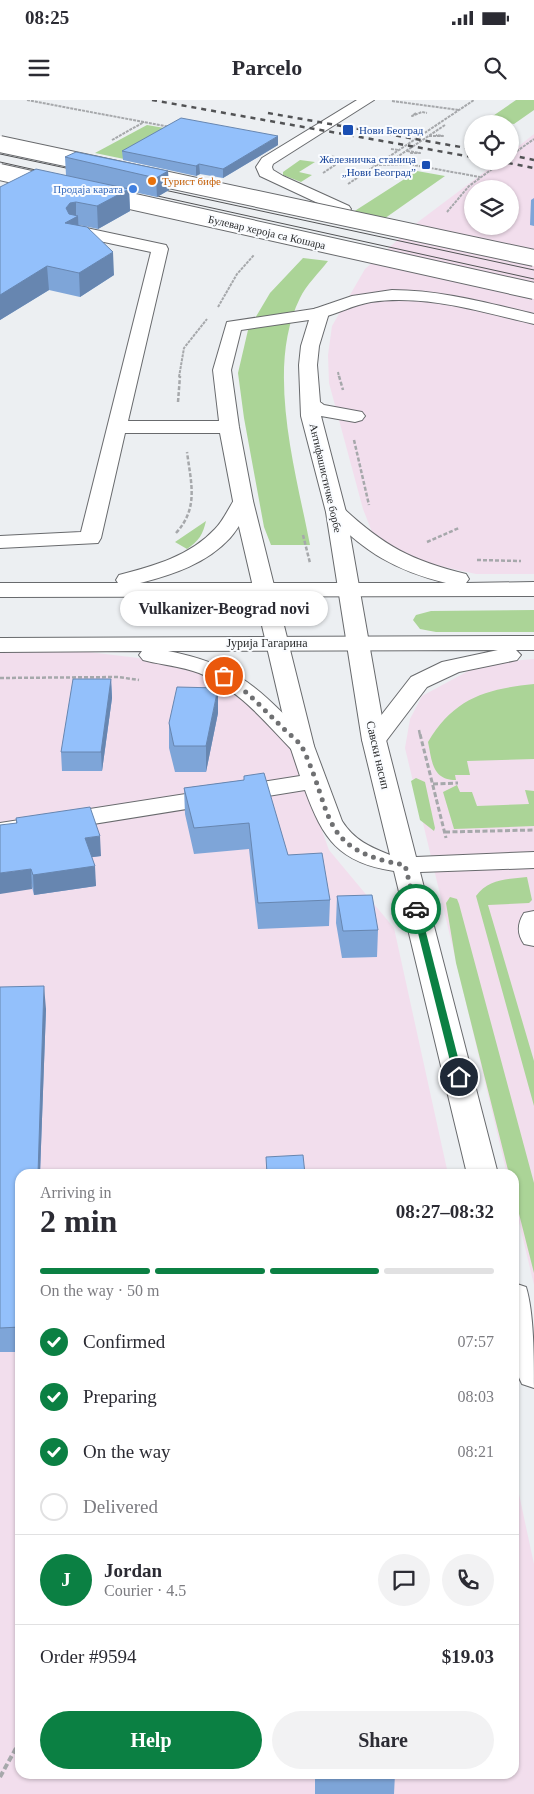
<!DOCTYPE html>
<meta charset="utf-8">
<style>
body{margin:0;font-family:Georgia,serif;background:#f2f2f3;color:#2b2b33;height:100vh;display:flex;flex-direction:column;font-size:19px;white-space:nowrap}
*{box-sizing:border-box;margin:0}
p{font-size:16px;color:#7c7c81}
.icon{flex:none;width:28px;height:28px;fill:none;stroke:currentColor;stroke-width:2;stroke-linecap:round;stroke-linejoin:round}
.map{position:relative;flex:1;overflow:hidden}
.sheet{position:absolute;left:15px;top:1069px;width:504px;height:610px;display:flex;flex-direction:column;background:#fff;border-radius:15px;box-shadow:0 1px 4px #0004}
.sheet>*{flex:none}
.controls{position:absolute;left:464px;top:15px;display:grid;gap:10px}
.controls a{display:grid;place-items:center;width:55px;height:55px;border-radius:50%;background:#fff;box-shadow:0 1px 4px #0004;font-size:25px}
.pin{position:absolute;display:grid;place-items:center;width:42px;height:42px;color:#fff;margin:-21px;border:2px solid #fff;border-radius:50%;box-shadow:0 1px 5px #0007}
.courier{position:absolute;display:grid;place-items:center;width:50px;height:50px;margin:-25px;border:4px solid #0b8043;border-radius:50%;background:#fff;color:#222;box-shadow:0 1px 6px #0007}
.bubble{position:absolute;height:35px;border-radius:18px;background:#fff;box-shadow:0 1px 4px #0004;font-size:16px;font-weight:700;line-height:35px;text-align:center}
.overview em{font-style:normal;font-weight:700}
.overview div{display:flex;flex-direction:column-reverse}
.overview{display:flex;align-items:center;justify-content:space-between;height:85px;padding:0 25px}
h1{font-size:32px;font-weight:700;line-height:38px}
.bar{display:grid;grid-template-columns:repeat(4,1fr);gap:8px 5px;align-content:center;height:60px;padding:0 25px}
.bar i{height:6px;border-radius:4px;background:#e1e1e2}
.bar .active{background:#0b8043}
.bar p{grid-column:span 4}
.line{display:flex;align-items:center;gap:12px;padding:0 25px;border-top:1px solid #e1e1e2}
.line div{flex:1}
.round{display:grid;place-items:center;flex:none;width:52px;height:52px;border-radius:26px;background:#f2f2f3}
ol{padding:0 25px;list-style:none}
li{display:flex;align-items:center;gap:15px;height:55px}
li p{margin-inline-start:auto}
li .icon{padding:5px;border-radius:50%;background:#0b8043;color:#fff;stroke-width:4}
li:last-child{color:#7c7c81}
li i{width:28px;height:28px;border:2px solid #e1e1e2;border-radius:50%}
.action{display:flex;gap:10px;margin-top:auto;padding:10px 25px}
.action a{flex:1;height:58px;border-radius:30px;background:#0b8043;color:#fff;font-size:20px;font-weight:700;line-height:58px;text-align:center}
.action a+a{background:#f2f2f3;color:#2b2b33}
.status{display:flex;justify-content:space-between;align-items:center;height:35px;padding:0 25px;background:#fff;direction:ltr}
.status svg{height:14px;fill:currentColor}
header{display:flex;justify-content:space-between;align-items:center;height:65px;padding:0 25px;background:#fff;font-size:22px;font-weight:700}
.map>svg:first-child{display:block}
.commercial{fill:#f2deed;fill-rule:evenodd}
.green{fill:#abd497}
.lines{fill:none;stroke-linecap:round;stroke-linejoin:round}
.minor-casing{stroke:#686a6d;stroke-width:2}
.major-casing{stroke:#686a6d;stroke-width:2}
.path-far3{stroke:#a6a8ab;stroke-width:2;stroke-dasharray:3 1;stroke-linecap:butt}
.path-far2{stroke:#a6a8ab;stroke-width:2.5;stroke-dasharray:4 2;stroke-linecap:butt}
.path-far1{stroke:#a6a8ab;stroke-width:3;stroke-dasharray:5 2.5;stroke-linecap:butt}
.path{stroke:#a6a8ab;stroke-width:4;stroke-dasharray:6 3;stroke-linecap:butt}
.minor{fill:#fff;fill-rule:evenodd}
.major{fill:#fff;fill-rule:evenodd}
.tram{stroke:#525355;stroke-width:1}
.rail{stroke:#525355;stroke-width:2.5;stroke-dasharray:5 5;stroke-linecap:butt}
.major-bridge-casing{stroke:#686a6d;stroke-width:18;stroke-linecap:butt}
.major-bridge{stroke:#fff;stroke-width:16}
.wall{fill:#7ea5d8}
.shaded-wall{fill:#6786b0}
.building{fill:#93c0fb;stroke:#6786b0}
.route{fill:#0b8043}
.done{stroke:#6f7072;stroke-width:5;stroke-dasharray:0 9}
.transit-dot{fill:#1a4fb4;stroke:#fafcff;stroke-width:2}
.food-dot{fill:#e8710a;stroke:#fafcff;stroke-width:2}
.shop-dot{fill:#3f7fe0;stroke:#fafcff;stroke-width:2}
.labels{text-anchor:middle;stroke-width:4;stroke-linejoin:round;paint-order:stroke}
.far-transit-label{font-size:11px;fill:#164399;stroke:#fafcff;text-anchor:start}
.far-food-label{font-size:11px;fill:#c56008;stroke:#fafcff;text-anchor:start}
.far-shop-label{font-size:11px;fill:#366cbe;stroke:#fafcff;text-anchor:end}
.far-street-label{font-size:11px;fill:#2b2c2d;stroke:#fafcff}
.street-label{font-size:12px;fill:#2b2c2d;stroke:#fafcff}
</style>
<div class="status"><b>08:25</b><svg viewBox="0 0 49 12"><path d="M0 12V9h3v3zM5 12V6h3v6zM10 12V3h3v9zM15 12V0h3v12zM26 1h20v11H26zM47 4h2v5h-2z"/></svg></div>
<header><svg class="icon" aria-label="menu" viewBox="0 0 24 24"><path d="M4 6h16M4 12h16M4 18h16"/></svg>Parcelo<svg class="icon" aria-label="search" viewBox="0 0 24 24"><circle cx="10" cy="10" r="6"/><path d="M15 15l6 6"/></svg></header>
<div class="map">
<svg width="534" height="1694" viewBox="0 0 534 1694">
<rect width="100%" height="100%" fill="#eceff2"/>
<path class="commercial" d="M 534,34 L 534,474 L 476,474 L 421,462 L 393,449 L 372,432 L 363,409 L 329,283 L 328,255 L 332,226 L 365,169 L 418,122 L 499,61 L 510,61 L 510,53 ZM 472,89 L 510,89 L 510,126 L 472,126 Z
M 0,548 L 56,548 L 171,562 L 211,577 L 250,603 L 292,648 L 329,750 L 394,828 L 448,1074 L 20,1074 L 20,1674 L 514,1674 L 514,1371 L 534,1464 L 534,1694 L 0,1694 Z
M 534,559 L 534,1185 L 514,1101 L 514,1074 L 507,1074 L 405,648 L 410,619 L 422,596 L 470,570 L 511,561 Z"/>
<path class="green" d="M 516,0 L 534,0 L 534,10 L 514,24 L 487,20 Z
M 147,25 L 176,30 L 124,59 L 95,53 Z
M 300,60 L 315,62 L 299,72 L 312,75 L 301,82 L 283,75 L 283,72 Z
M 417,71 L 445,76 L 381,121 L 350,114 Z
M 303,158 L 328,161 C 319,173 306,185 300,198 C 265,268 296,372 310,445 L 271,445 L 264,427 L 244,318 L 238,273 L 248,230 L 270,193 Z
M 206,421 C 203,434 199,441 187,449 L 175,442 Z
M 534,510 L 534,532 L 436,532 L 420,529 L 413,520 L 416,515 L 431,511 Z
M 534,584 L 534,659 L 467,661 L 470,675 L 455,675 L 456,680 C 432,680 432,661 428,642 C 454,598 486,589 534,584 Z
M 416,678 L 425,682 L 435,728 L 434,731 L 420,720 L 411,681 Z
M 457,685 L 460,692 L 472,692 L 477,706 L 529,704 L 525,690 L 534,691 L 534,726 L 454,729 L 443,692 Z
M 527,777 L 532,800 L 529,803 L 488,805 L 534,961 L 534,1006 L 476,796 C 488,779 508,779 527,777 Z
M 450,797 L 457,799 L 459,804 L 534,1083 L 534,1173 L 514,1094 L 514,1074 L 509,1074 L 456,863 L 446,803 Z"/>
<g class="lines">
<defs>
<path id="minor" d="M 357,0 L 374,0 L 273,64 L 272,67 L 273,70 L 283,76 L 349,106 L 351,109 L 349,112 L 337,112 L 260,76 L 256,67 L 262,58 Z
M 77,126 L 166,145 L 168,149 L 128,321 L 219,321 L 213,270 L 227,222 L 320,208 L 326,209 L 329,213 L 319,246 L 317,265 L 320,302 L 324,305 L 362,312 L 365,316 L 362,320 L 355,322 L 321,316 L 346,412 L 386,640 L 416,757 L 534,752 L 534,768 L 420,772 L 498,1074 L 467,1074 L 394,771 C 339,763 323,739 305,690 L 0,739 L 0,723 L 300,676 L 290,646 L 233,401 L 220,333 L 125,333 L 101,438 L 98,443 L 0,448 L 0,436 L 81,432 L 151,152 L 71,135 L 69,131 L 71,127 ZM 309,220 L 301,246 L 299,265 L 301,316 L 326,412 L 362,640 L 390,755 C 370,747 354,740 342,721 L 314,646 L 253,401 L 239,327 L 231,270 L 241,230 Z
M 534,811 L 534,846 L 524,844 C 517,834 517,824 524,813 Z
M 514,1183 L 526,1187 C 534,1213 534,1258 534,1288 L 522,1284 C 509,1261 512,1210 514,1183 Z"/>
<path id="major" d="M 392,190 C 441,190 487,203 534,214 L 534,224 C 481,212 426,194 371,202 C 353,205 337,214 320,218 L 314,217 L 311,213 L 314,209 L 352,196 Z
M 243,395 L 250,397 L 253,401 C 246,413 240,427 230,438 C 207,463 173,475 140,483 L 446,483 C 394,470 367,453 329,416 L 326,412 L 329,408 L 336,406 L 343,408 C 384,446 412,461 466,474 L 469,479 L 466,483 L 534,482 L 534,496 L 0,497 L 0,483 L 118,483 L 116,480 L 119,475 C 154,466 190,456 215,429 C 224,420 229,407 236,397 Z
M 534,536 L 534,550 L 516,550 L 521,555 L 517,560 L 459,572 L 427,587 L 383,645 L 374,647 L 365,645 L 362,640 L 411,577 L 442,562 L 498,550 L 168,551 C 241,565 260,591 311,641 L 314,646 L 311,651 L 302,653 L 293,651 C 265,622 238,588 199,573 C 181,566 162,565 143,560 L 139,555 L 142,551 L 0,552 L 0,538 Z"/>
</defs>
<use href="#minor" class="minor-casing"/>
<use href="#major" class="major-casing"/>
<path class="path-far3" d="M 27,0 L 170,27
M 392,1 L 459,10
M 416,13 L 412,16 L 422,12 L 427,13
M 416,32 L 424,34
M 429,36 L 443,36 L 436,35
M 112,40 L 144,22
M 391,49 L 399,50
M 407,51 L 420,53 L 410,53
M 324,55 L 377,65 L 408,64 L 480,77
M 510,56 L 534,39
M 385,60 L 391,61 L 445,25
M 323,73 L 344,59
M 348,84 L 474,0
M 447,112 L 469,86 L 503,61
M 218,207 L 237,174 L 254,155
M 338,272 L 339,277
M 179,277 L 184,248 L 207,219"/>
<path class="path-far2" d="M 339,276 L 343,290
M 178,302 L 180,276
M 354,340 L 369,405
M 176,433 C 199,408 191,383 187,352
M 303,435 L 310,463
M 427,442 L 459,428
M 477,460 L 521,461
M 0,578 L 118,577 L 139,580
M 419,630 L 420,635"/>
<path class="path-far1" d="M 420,634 L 446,738
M 433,684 L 458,683
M 445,732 L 534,730"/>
<path class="path" d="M 0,1677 L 20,1641"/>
<use href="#minor" class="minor"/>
<use href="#major" class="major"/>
<path class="tram" d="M 0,54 L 80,71
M 0,62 L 49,73
M 155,88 L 534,170
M 144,93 L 534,179"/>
<path class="rail" d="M 152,0 L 472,57
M 268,13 L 472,49
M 510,55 L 534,60
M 498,61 L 534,68"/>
<defs>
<path id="major-bridge" d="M 0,44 L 534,158
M 0,72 L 534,191"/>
</defs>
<use href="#major-bridge" class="major-bridge-casing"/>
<use href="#major-bridge" class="major-bridge"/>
</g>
<path class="wall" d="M 278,45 L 223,78 L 200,74 L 196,76 L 123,60 L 122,51 Z
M 65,57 L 168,71 L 169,90 L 157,97 L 129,91 L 130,111 L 98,129 L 79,125 L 114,175 L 80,197 L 49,190 L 0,220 L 0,87 L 66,75 Z
M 534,98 L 534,126 L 530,125 L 531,100 Z
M 111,579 L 112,598 L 102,671 L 62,671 L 61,652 Z
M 218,613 L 206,672 L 175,672 L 169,648 L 169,623 Z
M 244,680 L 288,755 L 330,800 L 329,826 L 258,829 L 249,749 L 194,754 L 185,714 L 184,688 Z
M 16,718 L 101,756 L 92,757 L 96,786 L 34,795 L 16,723 Z
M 337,796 L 378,830 L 377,857 L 342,858 L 336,823 Z
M 0,887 L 46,909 L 40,1074 L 20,1074 L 20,1252 L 0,1252 Z
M 315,1674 L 395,1674 L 394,1694 L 315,1694 Z"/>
<path class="shaded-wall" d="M 278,36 L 278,45 L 223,78 L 223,69 Z
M 199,64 L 200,74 L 196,76 L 196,66 Z
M 168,71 L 169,90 L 157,97 L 156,78 Z
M 129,89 L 130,111 L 98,129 L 97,106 Z
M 76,102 L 76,117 L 78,116 L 79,139 L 65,123 L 66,108 L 70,103 Z
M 113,152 L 114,175 L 80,197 L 79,173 Z
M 47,166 L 49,190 L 0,220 L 0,195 Z
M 111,579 L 112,598 L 102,671 L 101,652 Z
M 218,588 L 218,613 L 206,672 L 206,646 Z
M 100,736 L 101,756 L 86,758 L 85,738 Z
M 95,766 L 96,786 L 34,795 L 33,775 Z
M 31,769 L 32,789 L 0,794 L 0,773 Z
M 44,886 L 46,909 L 40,1074 L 38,1074 Z"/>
<path class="building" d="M 181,18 L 278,36 L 223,69 L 199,64 L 196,66 L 122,51 Z
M 76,52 L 168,71 L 156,78 L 65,57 Z
M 36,69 L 129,89 L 97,106 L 76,102 L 70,103 L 66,108 L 69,114 L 78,116 L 65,123 L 87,127 L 113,152 L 79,173 L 47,166 L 0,195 L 0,87 Z
M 73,579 L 111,579 L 101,652 L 61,652 Z
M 177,587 L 218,588 L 206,646 L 174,646 L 169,623 Z
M 264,673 L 288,755 L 322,753 L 330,800 L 258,803 L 249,723 L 194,728 L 184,688 L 244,680 L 244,676 Z
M 90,707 L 100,736 L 85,738 L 95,766 L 33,775 L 31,769 L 0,773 L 0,725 L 17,723 L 16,718 Z
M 372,795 L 378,830 L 343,831 L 337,796 Z
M 44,886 L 38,1074 L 20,1074 L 20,1227 L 0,1228 L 0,887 Z
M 303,1055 L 305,1074 L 267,1074 L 266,1057 Z
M 315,1674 L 395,1674 L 395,1676 L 315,1675 Z"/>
<path class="route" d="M 416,807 L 420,809 L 463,977 L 459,980 L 454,977 L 412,809 Z"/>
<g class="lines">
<path class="done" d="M 224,576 C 247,590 265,611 284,629 C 290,635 299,641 303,649 C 334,714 318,750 405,765 L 416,809"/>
</g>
<g class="transit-dot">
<rect x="342" y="24" width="12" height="12" rx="2.5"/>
<rect x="421" y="60" width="10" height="10" rx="2.5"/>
</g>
<circle class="food-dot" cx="152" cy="81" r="5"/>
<circle class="shop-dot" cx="133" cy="89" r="5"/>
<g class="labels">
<g class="far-transit-label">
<text x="359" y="34">Нови Београд</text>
<text x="416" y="63" text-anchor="end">Железничка станица<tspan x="416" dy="13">„Нови Београд”</tspan></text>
</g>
<g class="far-food-label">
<text x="162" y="85">Турист бифе</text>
</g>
<g class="far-shop-label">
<text x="123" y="93">Продаја карата</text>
</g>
<g class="far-street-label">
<text transform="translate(267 132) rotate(13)" y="4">Булевар хероја са Кошара</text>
<text transform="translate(326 378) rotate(77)" y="4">Антифашистичке борбе</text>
</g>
<g class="street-label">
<text x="267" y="547">Јурија Гагарина</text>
<text transform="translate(378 655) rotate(77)" y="4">Савски насип</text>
</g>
</g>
</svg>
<div class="controls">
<a><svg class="icon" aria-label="locate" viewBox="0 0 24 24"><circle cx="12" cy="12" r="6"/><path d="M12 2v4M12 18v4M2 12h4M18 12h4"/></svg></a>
<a><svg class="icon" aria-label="layers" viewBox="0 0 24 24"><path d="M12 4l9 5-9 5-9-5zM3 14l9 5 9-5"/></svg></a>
</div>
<div class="pin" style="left:224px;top:576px;background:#ea580c"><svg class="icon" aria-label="bag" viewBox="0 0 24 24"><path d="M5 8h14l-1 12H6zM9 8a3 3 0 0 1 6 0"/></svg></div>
<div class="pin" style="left:459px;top:977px;background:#1f2937"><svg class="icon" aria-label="home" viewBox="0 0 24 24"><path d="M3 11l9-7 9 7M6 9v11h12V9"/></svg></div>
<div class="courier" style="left:416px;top:809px"><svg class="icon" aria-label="car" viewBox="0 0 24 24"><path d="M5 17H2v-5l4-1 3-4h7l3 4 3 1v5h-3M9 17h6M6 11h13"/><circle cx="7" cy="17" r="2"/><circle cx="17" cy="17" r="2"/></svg></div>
<div class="bubble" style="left:120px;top:491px;width:208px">Vulkanizer-Beograd novi</div>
<section class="sheet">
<div class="overview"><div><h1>2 min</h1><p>Arriving in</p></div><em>08:27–08:32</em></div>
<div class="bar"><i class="active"></i><i class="active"></i><i class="active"></i><i></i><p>On the way · 50 m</p></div>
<ol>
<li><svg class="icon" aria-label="check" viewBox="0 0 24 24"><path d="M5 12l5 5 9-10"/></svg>Confirmed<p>07:57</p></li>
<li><svg class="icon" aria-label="check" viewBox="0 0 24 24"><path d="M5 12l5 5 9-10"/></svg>Preparing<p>08:03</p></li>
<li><svg class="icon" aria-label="check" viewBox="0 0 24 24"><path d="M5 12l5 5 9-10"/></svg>On the way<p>08:21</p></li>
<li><i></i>Delivered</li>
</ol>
<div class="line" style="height:90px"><b class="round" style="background:#0b8043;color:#fff">J</b><div><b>Jordan</b><p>Courier · 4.5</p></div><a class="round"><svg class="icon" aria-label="chat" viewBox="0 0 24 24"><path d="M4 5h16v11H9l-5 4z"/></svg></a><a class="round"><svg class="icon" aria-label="phone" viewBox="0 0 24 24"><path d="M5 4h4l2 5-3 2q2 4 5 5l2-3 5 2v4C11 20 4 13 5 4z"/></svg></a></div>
<div class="line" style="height:65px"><div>Order #9594</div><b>$19.03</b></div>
<div class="action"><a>Help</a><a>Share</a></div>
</section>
</div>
